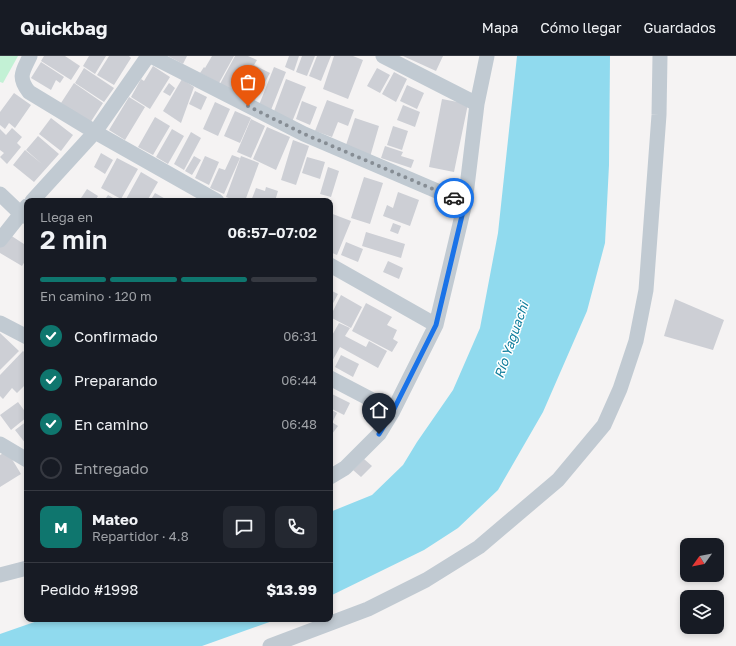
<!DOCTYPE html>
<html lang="es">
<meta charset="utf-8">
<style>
body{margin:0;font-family:"Golos Text",sans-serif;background:#242831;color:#f1f3f6;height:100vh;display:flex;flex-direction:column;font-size:15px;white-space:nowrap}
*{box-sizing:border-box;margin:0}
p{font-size:13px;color:#9ea1a6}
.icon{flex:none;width:22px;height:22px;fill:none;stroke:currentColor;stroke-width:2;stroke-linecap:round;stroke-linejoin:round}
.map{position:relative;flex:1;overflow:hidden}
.panel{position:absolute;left:24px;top:142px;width:309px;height:424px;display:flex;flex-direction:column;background:#171b24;border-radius:8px;box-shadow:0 2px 6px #0003}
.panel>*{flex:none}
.needle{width:26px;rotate:237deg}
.buttons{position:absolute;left:680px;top:482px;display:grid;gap:8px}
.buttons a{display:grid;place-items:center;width:44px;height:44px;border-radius:8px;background:#171b24;box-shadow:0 2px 6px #0003;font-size:20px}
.pin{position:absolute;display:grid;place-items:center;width:34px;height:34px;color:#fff;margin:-41px -17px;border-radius:50% 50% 50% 0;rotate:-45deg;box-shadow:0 0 4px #0007}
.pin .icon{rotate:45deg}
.courier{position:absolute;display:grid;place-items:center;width:40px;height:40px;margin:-20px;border:3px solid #1a73e8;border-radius:50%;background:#fff;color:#222;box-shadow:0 1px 5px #0007}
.overview em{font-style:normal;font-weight:600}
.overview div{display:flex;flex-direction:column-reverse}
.overview{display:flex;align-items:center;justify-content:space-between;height:68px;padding:0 16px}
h1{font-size:26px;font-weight:600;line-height:30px}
.bar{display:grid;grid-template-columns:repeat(4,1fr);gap:6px 4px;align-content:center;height:48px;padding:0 16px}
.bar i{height:5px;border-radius:3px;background:#363941}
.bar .active{background:#0f766e}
.bar p{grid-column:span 4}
.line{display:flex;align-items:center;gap:10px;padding:0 16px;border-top:1px solid #363941}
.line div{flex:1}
.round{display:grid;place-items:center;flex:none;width:42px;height:42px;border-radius:8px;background:#242831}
ol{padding:0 16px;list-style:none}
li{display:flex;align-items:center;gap:12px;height:44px}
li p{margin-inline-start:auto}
li .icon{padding:4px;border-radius:50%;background:#0f766e;color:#fff;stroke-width:4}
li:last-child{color:#9ea1a6}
li i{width:22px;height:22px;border:2px solid #363941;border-radius:50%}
header{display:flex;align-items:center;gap:24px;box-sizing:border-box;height:56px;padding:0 20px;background:#171b24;border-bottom:1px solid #363941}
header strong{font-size:19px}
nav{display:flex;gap:22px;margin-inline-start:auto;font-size:14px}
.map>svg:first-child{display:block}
.green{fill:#c3f1d5}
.water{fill:#90daee}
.building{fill:#cdcfd5}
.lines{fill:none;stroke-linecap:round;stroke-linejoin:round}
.minor{stroke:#c1cad2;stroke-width:15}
.done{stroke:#868d94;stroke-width:4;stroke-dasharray:0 7.2}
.route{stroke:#1a73e8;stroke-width:5}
.labels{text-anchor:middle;stroke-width:3;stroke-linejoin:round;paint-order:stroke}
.water-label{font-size:13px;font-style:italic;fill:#0c7c9b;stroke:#fff}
</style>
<header>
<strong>Quickbag</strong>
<nav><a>Mapa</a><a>Cómo llegar</a><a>Guardados</a></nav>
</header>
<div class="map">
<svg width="736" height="590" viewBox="0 0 736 590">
<rect width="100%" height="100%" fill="#f5f3f3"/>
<path class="green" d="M 0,0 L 18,0 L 3,27 L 0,26 Z"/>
<path class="water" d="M 517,0 L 610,0 L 609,109 L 605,187 L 587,255 L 543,356 L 498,434 L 458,472 L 424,494 L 330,540 L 330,456 L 372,439 L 403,409 L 417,386 L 453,334 L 480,272 L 498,177 Z
M 43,563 L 278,563 L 202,590 L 0,590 L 0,578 Z"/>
<path class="building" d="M 44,0 L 65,0 L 80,10 L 71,24 L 41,5 Z
M 89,0 L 106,0 L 95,18 L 83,10 Z
M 109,0 L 129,0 L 131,2 L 114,29 L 97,19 Z
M 168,0 L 187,0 L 183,8 Z
M 212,0 L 234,0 L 219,27 L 200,17 L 204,11 L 205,12 Z
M 235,0 L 248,0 L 257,4 L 254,9 L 270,17 L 254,46 L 220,28 Z
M 289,0 L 299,0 L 294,15 L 285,11 Z
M 302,0 L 315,0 L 307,20 L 296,16 Z
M 317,0 L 331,0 L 321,25 L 309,20 Z
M 334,0 L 353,0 L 363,4 L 348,43 L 323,33 Z
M 403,0 L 443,0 L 436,15 Z
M 41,6 L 64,21 L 60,27 L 56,24 L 51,34 L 31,22 Z
M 153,10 L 170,21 L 150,53 L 131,41 L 141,23 L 144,25 Z
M 274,11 L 286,16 L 271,54 L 259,49 Z
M 84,12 L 114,32 L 104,46 L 75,27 Z
M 377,12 L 390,19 L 380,37 L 367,30 Z
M 394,16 L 407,23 L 396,46 L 382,38 Z
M 182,23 L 194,31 L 181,67 L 163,55 Z
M 286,23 L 306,31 L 292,66 L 273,58 Z
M 74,27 L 103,47 L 90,67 L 61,47 Z
M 169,27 L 175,32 L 170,40 L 163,36 Z
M 407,29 L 424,37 L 417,53 L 400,45 Z
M 195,35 L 207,41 L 201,54 L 189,48 Z
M 14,37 L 31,49 L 15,72 L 9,67 L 5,73 L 0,69 L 0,56 Z
M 129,41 L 145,51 L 125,84 L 109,74 Z
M 442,43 L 468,48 L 454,116 L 429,111 Z
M 327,44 L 354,54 L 348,70 L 338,66 L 332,81 L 315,75 Z
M 302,45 L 317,51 L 310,69 L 296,63 Z
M 215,46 L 230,53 L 218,80 L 203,73 Z
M 403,49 L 420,56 L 415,71 L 397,64 Z
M 235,55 L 251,62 L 240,87 L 224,80 Z
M 155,61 L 170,70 L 153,99 L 138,91 Z
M 51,62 L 73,79 L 61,95 L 39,78 Z
M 355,62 L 379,70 L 370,101 L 346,89 Z
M 251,63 L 265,70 L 251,102 L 237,96 Z
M 393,70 L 408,75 L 402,94 L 387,89 Z
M 267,71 L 290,81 L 276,114 L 253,103 Z
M 12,72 L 22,81 L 17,87 L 21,91 L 7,108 L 0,101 L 4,97 L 0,94 L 0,73 L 6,79 Z
M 172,73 L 184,80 L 168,108 L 156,101 Z
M 191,76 L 201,82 L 184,114 L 174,108 Z
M 38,80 L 59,98 L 34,126 L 13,109 L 25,94 L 42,108 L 26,94 Z
M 293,84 L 309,90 L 296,129 L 281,124 Z
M 385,90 L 403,96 L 401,100 L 414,104 L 411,112 L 381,102 Z
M 101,97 L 113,104 L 105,118 L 94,111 Z
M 232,99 L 240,102 L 224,138 L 210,132 L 219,112 L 225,114 Z
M 194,100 L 201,104 L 192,119 L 185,115 Z
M 205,100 L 219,106 L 209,129 L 195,122 Z
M 241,100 L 259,107 L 245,145 L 236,145 L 226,141 Z
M 307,101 L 325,106 L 320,123 L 302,117 Z
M 117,102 L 138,113 L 121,143 L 101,132 Z
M 328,111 L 339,115 L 331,141 L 320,138 Z
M 141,116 L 158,126 L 147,145 L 125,145 Z
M 364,121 L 383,127 L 370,168 L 351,162 Z
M 266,131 L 278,135 L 275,145 L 251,145 L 256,132 L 265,135 Z
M 87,133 L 98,140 L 95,145 L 79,145 Z
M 398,136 L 419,144 L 410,170 L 383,160 L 387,149 L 393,152 Z
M 155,137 L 169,145 L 150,145 Z
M 108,139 L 118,145 L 104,145 Z
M 330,157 L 351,165 L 337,199 L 330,196 Z
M 393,167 L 401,170 L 398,178 L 390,175 Z
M 366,176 L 405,188 L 401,202 L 362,190 Z
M 7,177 L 27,190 L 27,202 L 22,210 L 0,197 L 0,188 Z
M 346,186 L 363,193 L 358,206 L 341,199 Z
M 388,205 L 403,212 L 399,223 L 383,216 Z
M 330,234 L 338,238 L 330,253 Z
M 341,239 L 362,251 L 351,272 L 330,261 Z
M 675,243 L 724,264 L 713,294 L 664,280 Z
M 366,247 L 392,261 L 387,269 L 397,274 L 393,283 L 398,286 L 392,296 L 352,275 Z
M 339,267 L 350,272 L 345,280 L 366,291 L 369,285 L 387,295 L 378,312 L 340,291 L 330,309 L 330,283 Z
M 0,277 L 19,295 L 0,314 Z
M 23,295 L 27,298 L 27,327 L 17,337 L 12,332 L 3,343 L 0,340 L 0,319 Z
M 341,299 L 359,308 L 353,321 L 335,311 Z
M 330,337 L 350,347 L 344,359 L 330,352 Z
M 18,346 L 27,358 L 27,361 L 11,374 L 0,359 Z
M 330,353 L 337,357 L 333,365 L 330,363 Z
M 27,365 L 27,387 L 26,388 L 15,374 Z
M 330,365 L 338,370 L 332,378 L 330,377 Z
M 7,395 L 21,418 L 0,431 L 0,399 Z
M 364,403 L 372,410 L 361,421 L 353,414 Z"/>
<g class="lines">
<path class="minor" d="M 30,0 C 23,15 17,21 29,36 L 95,76 L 217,145
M 151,0 L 304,78 L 465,147
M 383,0 L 477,48
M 0,138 L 20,157 L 27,161
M 32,145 L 95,76 L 148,0
M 0,184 L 27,150
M 330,209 L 436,269
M 0,267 L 27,281
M 330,322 L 393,355
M 0,388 L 27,404
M 330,421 L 345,412 L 379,378 L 393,355 L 436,269 L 465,147 L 477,48 L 487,0
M 0,519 L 27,512
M 270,590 L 368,553 L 426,524 L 479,491 L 558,424 L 604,369 L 620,333 L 636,285 L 646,234 L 659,59 L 660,0"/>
</g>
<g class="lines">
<path class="done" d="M 248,50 L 304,78 L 454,142"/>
<path class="route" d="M 379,378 L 393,355 L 436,269 L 465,147 L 454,142"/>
</g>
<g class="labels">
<g class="water-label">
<text transform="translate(511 284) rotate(-71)" y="5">Río Yaguachi</text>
</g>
</g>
</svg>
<div class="buttons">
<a><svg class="needle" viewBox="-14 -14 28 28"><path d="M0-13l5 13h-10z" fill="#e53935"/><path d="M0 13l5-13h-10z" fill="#9ea1a6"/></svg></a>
<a><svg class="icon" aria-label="layers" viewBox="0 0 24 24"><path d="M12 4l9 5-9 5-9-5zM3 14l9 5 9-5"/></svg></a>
</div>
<div class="pin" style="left:248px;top:50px;background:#ea580c"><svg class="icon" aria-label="bag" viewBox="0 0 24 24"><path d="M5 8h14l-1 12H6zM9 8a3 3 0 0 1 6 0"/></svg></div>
<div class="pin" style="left:379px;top:378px;background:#1f2937"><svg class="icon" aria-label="home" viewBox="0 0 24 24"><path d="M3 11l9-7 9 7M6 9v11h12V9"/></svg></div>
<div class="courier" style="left:454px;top:142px"><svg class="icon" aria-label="car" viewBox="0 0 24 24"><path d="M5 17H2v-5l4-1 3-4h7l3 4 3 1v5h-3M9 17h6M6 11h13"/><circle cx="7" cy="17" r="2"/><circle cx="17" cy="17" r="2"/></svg></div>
<section class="panel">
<div class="overview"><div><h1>2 min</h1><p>Llega en</p></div><em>06:57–07:02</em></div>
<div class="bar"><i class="active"></i><i class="active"></i><i class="active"></i><i></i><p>En camino · 120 m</p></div>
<ol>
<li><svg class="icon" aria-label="check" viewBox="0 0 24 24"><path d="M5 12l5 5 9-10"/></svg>Confirmado<p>06:31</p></li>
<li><svg class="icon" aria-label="check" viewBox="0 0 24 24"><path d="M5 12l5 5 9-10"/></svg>Preparando<p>06:44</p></li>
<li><svg class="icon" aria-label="check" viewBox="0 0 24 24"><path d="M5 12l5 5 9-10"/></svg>En camino<p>06:48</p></li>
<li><i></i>Entregado</li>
</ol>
<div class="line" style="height:72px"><b class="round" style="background:#0f766e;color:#fff">M</b><div><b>Mateo</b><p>Repartidor · 4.8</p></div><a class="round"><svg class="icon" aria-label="chat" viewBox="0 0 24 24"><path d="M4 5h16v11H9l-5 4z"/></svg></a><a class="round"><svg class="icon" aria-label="phone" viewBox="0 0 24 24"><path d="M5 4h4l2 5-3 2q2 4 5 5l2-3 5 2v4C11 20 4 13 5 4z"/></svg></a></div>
<div class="line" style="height:52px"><div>Pedido #1998</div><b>$13.99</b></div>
</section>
</div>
